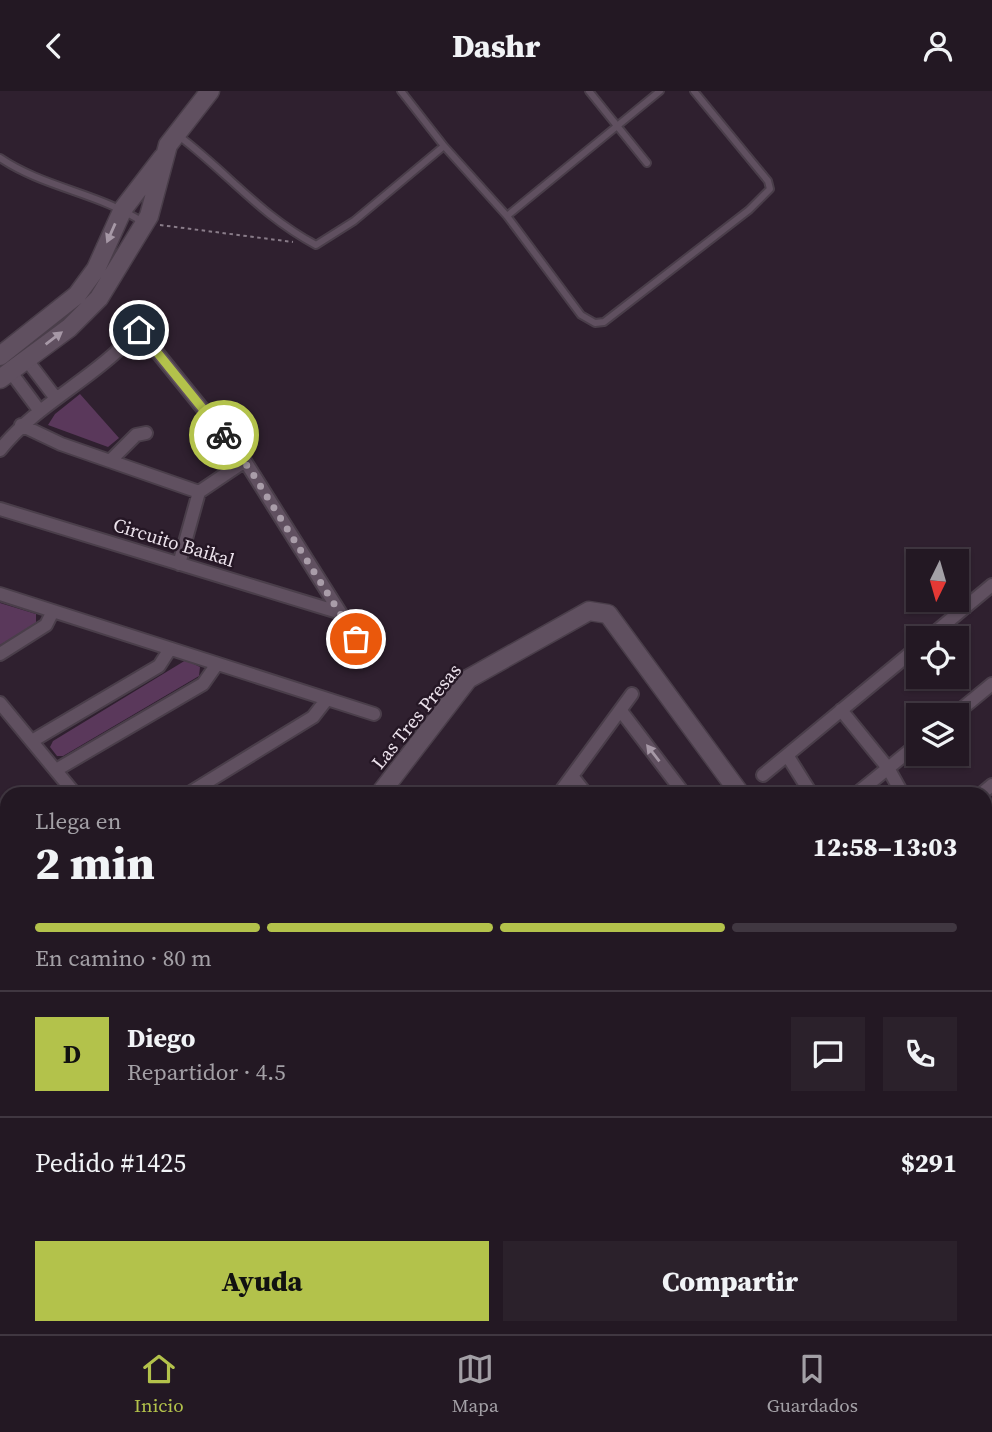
<!DOCTYPE html>
<html lang="es">
<meta charset="utf-8">
<style>
body{margin:0;font-family:"Source Serif 4",serif;background:#2b212b;color:#f1f3f6;height:100vh;display:flex;flex-direction:column;font-size:26px;white-space:nowrap}
*{box-sizing:border-box;margin:0}
p{font-size:23px;color:#a3a0a6}
.icon{flex:none;width:38px;height:38px;fill:none;stroke:currentColor;stroke-width:2;stroke-linecap:round;stroke-linejoin:round}
.map{position:relative;flex:1;overflow:hidden}
.sheet{position:absolute;left:0px;top:696px;width:992px;height:548px;display:flex;flex-direction:column;background:#231823;border-radius:21px 21px 0 0;box-shadow:0 2px 5px #0004,0 0 0 2px #403741}
.sheet>*{flex:none}
.needle{width:46px;rotate:185deg}
.buttons{position:absolute;left:906px;top:458px;display:grid;gap:14px}
.buttons a{display:grid;place-items:center;width:63px;height:63px;border-radius:0px;background:#231823;box-shadow:0 2px 5px #0004,0 0 0 2px #403741;font-size:35px}
.pin{position:absolute;display:grid;place-items:center;width:60px;height:60px;color:#fff;margin:-30px;border:4px solid #fff;border-radius:50%;box-shadow:0 2px 7px #0007}
.courier{position:absolute;display:grid;place-items:center;width:70px;height:70px;margin:-35px;border:5px solid #b3c24b;border-radius:50%;background:#fff;color:#222;box-shadow:0 2px 9px #0007}
.head em{font-style:normal;font-weight:800}
.head div{display:flex;flex-direction:column-reverse}
.head{display:flex;align-items:center;justify-content:space-between;height:119px;padding:0 35px}
h1{font-size:46px;font-weight:800;line-height:52px}
.bar{display:grid;grid-template-columns:repeat(4,1fr);gap:10px 7px;align-content:center;height:84px;padding:0 35px}
.bar i{height:9px;border-radius:5px;background:#403741}
.bar .selected{background:#b3c24b}
.bar p{grid-column:span 4}
.line{display:flex;align-items:center;gap:18px;padding:0 35px;border-top:2px solid #403741}
.line div{flex:1}
.round{display:grid;place-items:center;flex:none;width:74px;height:74px;border-radius:0px;background:#2b212b}
.action{display:flex;gap:14px;margin-top:auto;padding:14px 35px}
.action a{flex:1;height:80px;border-radius:0px;background:#b3c24b;color:#111;font-size:28px;font-weight:800;line-height:80px;text-align:center}
.action a+a{background:#2b212b;color:#f1f3f6}
header{display:flex;justify-content:space-between;align-items:center;height:91px;padding:0 35px;background:#231823;font-size:32px;font-weight:800}
.menu{display:flex;justify-content:space-around;align-items:center;height:98px;border-top:2px solid #403741;background:#231823;font-size:19px;color:#a3a0a6}
.menu a{display:grid;justify-items:center;gap:4px}
.menu .selected{color:#b3c24b}
.map>svg:first-child{display:block}
.green{fill:#5a385b}
.lines{fill:none;stroke-linecap:round;stroke-linejoin:round}
.lane-casing{stroke:#4a3e4a;stroke-width:10}
.street-casing{stroke:#4a3e4a;stroke-width:16}
.secondary-casing{stroke:#4a3e4a;stroke-width:21}
.path{stroke:#897c89;stroke-width:2;stroke-dasharray:3.5 3.5;stroke-linecap:butt}
.lane{stroke:#605060;stroke-width:6}
.street{stroke:#605060;stroke-width:12}
.secondary{stroke:#605060;stroke-width:18}
.oneway{fill:#a698a6}
.done{stroke:#a99da9;stroke-width:7;stroke-dasharray:0 12.6}
.route{stroke:#b3c24b;stroke-width:9}
.labels{text-anchor:middle;stroke-width:5;stroke-linejoin:round;paint-order:stroke}
.street-label{font-size:19px;fill:#ebe1eb;stroke:#251725}
</style>
<header><svg class="icon" aria-label="back" viewBox="0 0 24 24"><path d="M15 5l-7 7 7 7"/></svg>Dashr<svg class="icon" aria-label="person" viewBox="0 0 24 24"><circle cx="12" cy="8" r="4"/><path d="M4 21q1-7 8-7t8 7"/></svg></header>
<div class="map">
<svg width="992" height="1243" viewBox="0 0 992 1243">
<rect width="100%" height="100%" fill="#2f202f"/>
<path class="green" d="M 80,303 L 119,347 L 108,356 L 48,334 L 55,323 Z
M 0,512 L 36,523 L 36,532 L 0,554 Z
M 186,569 L 200,576 L 199,585 L 63,665 L 57,665 L 50,656 L 53,650 Z
M 463,1237 L 559,1237 L 572,1243 L 467,1243 Z"/>
<g class="lines">
<defs>
<path id="lane" d="M 589,0 L 647,72
M 179,45 C 229,83 260,124 316,154 L 354,130 L 444,55 L 401,0
M 444,55 L 507,125 L 581,224 L 595,232 L 604,231 L 749,119 L 770,98 L 768,90 L 694,0
M 0,67 C 44,97 100,102 144,132
M 507,125 L 660,0"/>
<path id="street" d="M 139,239 L 245,370 L 355,545 L 355,552
M 26,268 L 55,306
M 10,280 L 39,319
M 21,334 L 61,353 L 199,401
M 0,359 C 43,305 113,281 150,221
M 110,370 L 136,344 L 146,342
M 0,418 L 338,521
M 179,473 L 199,401 L 245,370
M 0,503 L 374,623
M 927,548 L 992,494
M 0,563 L 46,534 L 53,520
M 0,612 L 76,704
M 841,619 L 888,677 L 903,704
M 621,620 L 685,704
M 953,625 L 992,593
M 32,650 L 159,575 L 170,558
M 787,664 L 812,704
M 56,679 L 203,593 L 217,573
M 763,684 L 919,555
M 572,685 L 587,704
M 186,704 L 313,626 L 327,608
M 558,704 L 632,603
M 855,704 L 919,652
M 980,704 L 992,694
M 985,797 L 992,792
M 985,895 L 992,889
M 985,926 L 992,934
M 985,1061 L 992,1068
M 985,1175 L 992,1183
M 937,1237 L 943,1243
M 334,1243 L 339,1241 L 349,1243
M 708,1243 L 712,1237
M 806,1243 L 810,1237
M 901,1243 L 905,1237"/>
<path id="secondary" d="M 0,265 L 77,204 L 96,178 L 123,118 L 163,66
M 0,288 L 69,237 L 99,207 L 149,125 L 168,54 L 210,0
M 379,704 L 468,588 L 589,520 L 608,523 L 741,704
M 0,874 L 7,878
M 0,903 L 7,907
M 985,993 L 992,1000
M 0,1159 L 7,1150
M 0,1209 L 7,1200
M 437,1237 L 443,1243
M 169,1243 L 175,1237"/>
</defs>
<use href="#lane" class="lane-casing"/>
<use href="#street" class="street-casing"/>
<use href="#secondary" class="secondary-casing"/>
<path class="path" d="M 160,134 L 293,151"/>
<use href="#lane" class="lane"/>
<use href="#street" class="street"/>
<use href="#secondary" class="secondary"/>
</g>
<defs><path id="oneway-solid" d="M-6-.8H1V-3.2L6.5 0L1 3.2V.8H-6Z" transform="scale(1.75)"/></defs>
<g class="oneway">
<use href="#oneway-solid" transform="translate(111 142) rotate(114)"/>
<use href="#oneway-solid" transform="translate(54 247) rotate(-37)"/>
<use href="#oneway-solid" transform="translate(653 662) rotate(-128)"/>
</g>
<g class="lines">
<path class="done" d="M 224,344 L 251,380 L 356,548"/>
<path class="route" d="M 139,239 L 224,344"/>
</g>
<g class="labels">
<g class="street-label">
<text transform="translate(174 451) rotate(17)" y="7">Circuito Baikal</text>
<text transform="translate(416 625) rotate(-51)" y="7">Las Tres Presas</text>
</g>
</g>
</svg>
<div class="buttons">
<a><svg class="needle" viewBox="-14 -14 28 28"><path d="M0-13l5 13h-10z" fill="#e53935"/><path d="M0 13l5-13h-10z" fill="#a3a0a6"/></svg></a>
<a><svg class="icon" aria-label="locate" viewBox="0 0 24 24"><circle cx="12" cy="12" r="6"/><path d="M12 2v4M12 18v4M2 12h4M18 12h4"/></svg></a>
<a><svg class="icon" aria-label="layers" viewBox="0 0 24 24"><path d="M12 4l9 5-9 5-9-5zM3 14l9 5 9-5"/></svg></a>
</div>
<div class="pin" style="left:356px;top:548px;background:#ea580c"><svg class="icon" aria-label="bag" viewBox="0 0 24 24"><path d="M5 8h14l-1 12H6zM9 8a3 3 0 0 1 6 0"/></svg></div>
<div class="pin" style="left:139px;top:239px;background:#1f2937"><svg class="icon" aria-label="home" viewBox="0 0 24 24"><path d="M3 11l9-7 9 7M6 9v11h12V9"/></svg></div>
<div class="courier" style="left:224px;top:344px"><svg class="icon" aria-label="bike" viewBox="0 0 24 24"><circle cx="6" cy="16" r="4"/><circle cx="18" cy="16" r="4"/><path d="M6 16l4-8h5l3 8M10 8l3 8H6M13 5h3"/></svg></div>
<section class="sheet">
<div class="head"><div><h1>2 min</h1><p>Llega en</p></div><em>12:58–13:03</em></div>
<div class="bar"><i class="selected"></i><i class="selected"></i><i class="selected"></i><i></i><p>En camino · 80 m</p></div>
<div class="line" style="height:126px"><b class="round" style="background:#b3c24b;color:#111">D</b><div><b>Diego</b><p>Repartidor · 4.5</p></div><a class="round"><svg class="icon" aria-label="chat" viewBox="0 0 24 24"><path d="M4 5h16v11H9l-5 4z"/></svg></a><a class="round"><svg class="icon" aria-label="phone" viewBox="0 0 24 24"><path d="M5 4h4l2 5-3 2q2 4 5 5l2-3 5 2v4C11 20 4 13 5 4z"/></svg></a></div>
<div class="line" style="height:91px"><div>Pedido #1425</div><b>$291</b></div>
<div class="action"><a>Ayuda</a><a>Compartir</a></div>
</section>
</div>
<nav class="menu">
<a class="selected"><svg class="icon" aria-label="home" viewBox="0 0 24 24"><path d="M3 11l9-7 9 7M6 9v11h12V9"/></svg>Inicio</a>
<a><svg class="icon" aria-label="map" viewBox="0 0 24 24"><path d="M3 6l6-2 6 2 6-2v14l-6 2-6-2-6 2zM9 4v14M15 6v14"/></svg>Mapa</a>
<a><svg class="icon" aria-label="saved" viewBox="0 0 24 24"><path d="M7 4h10v16l-5-4-5 4z"/></svg>Guardados</a>
</nav>
